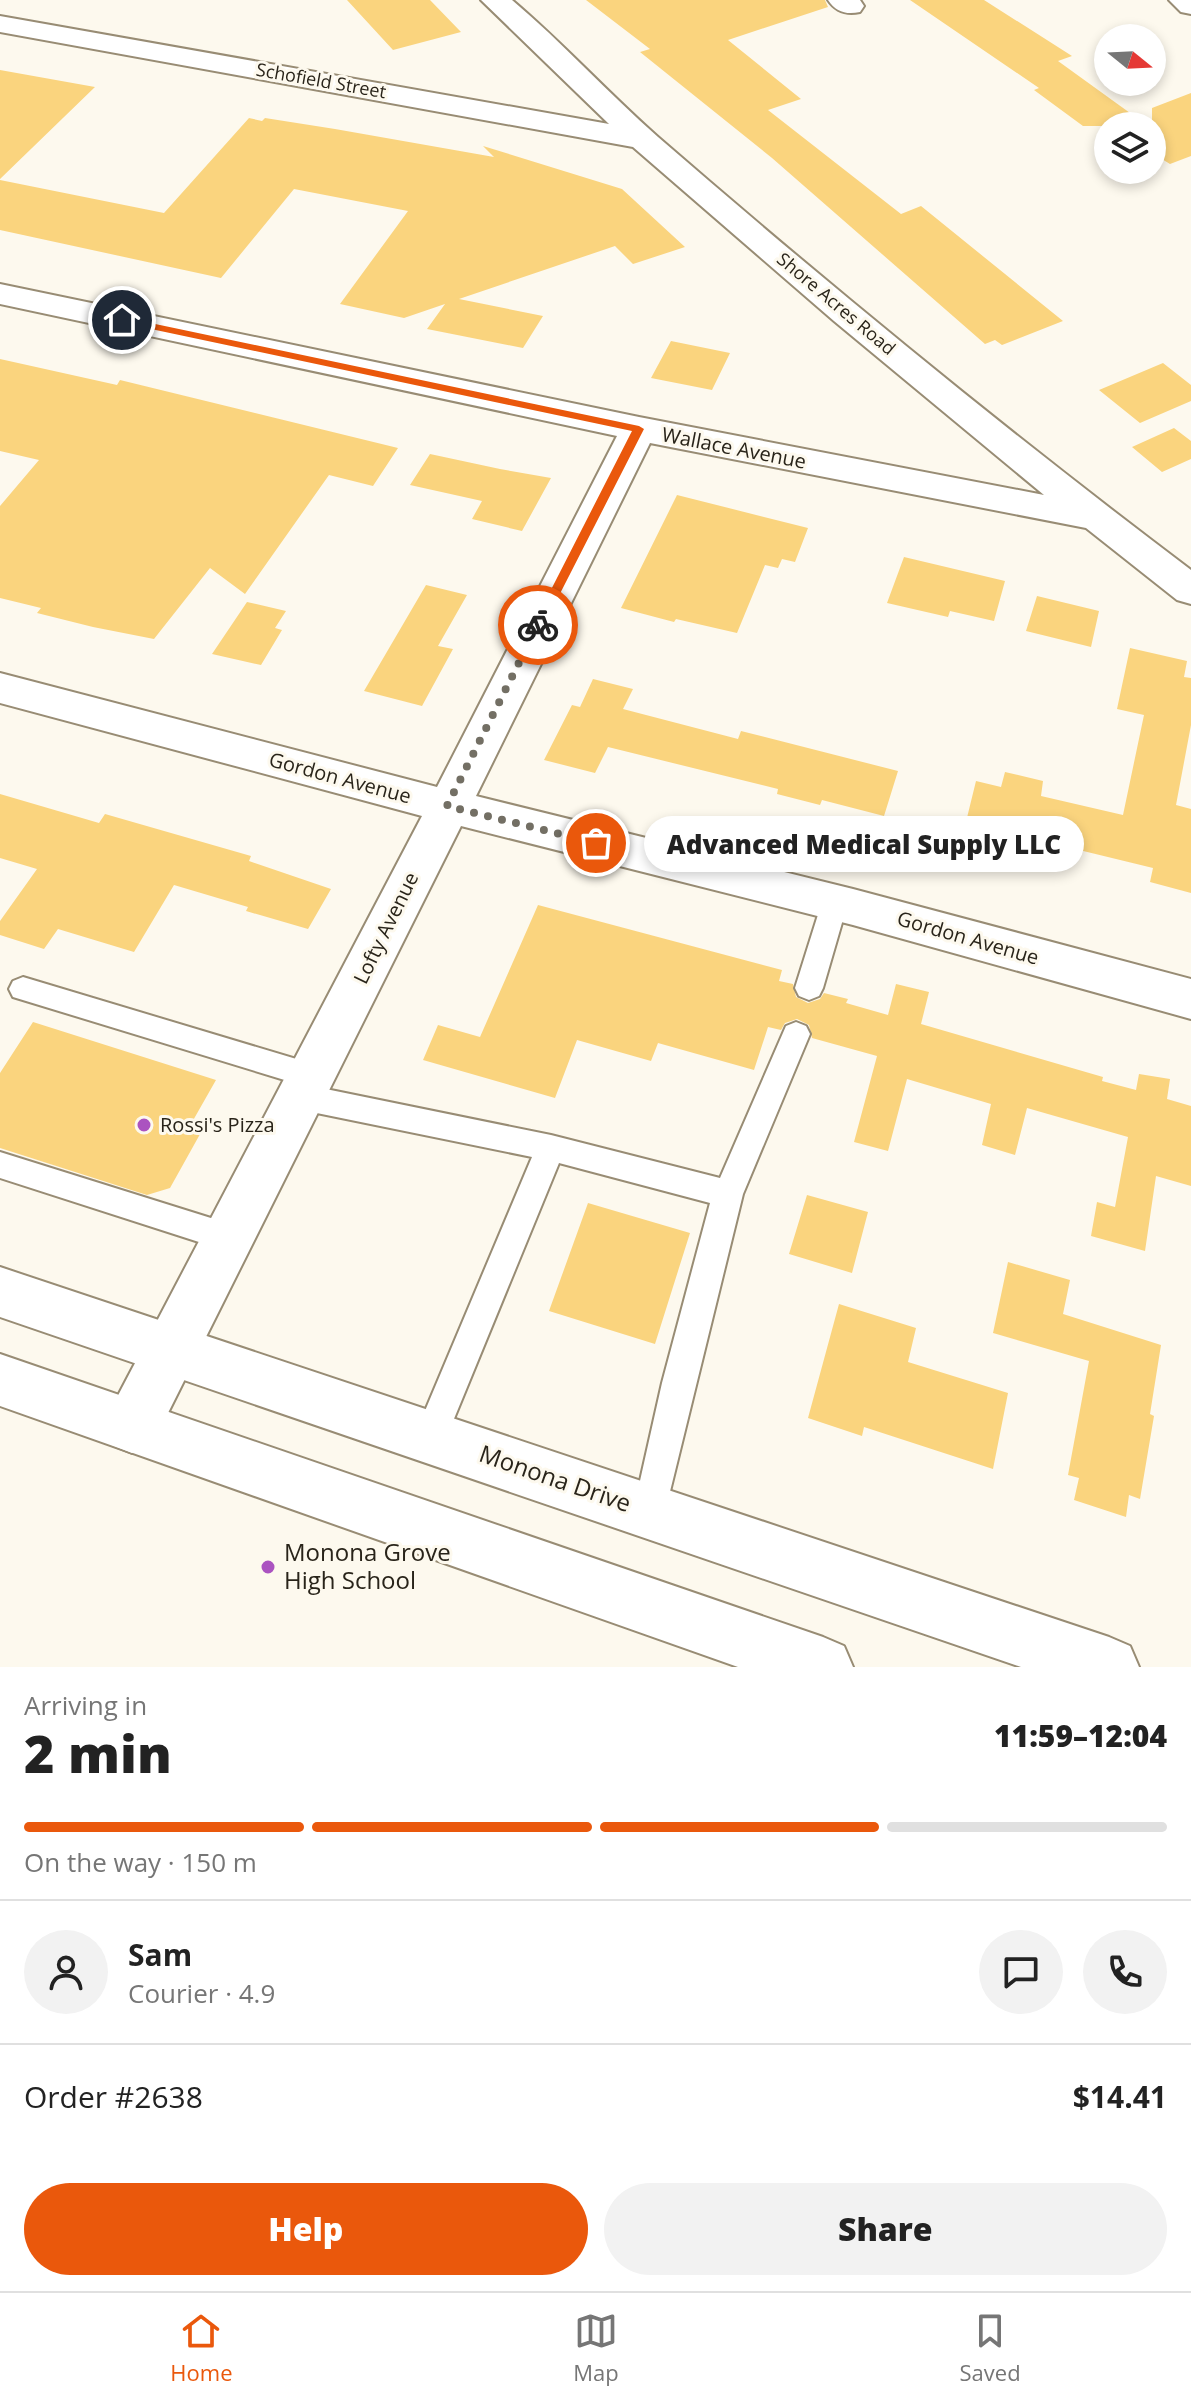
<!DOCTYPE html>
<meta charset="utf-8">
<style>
body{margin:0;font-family:"Open Sans",sans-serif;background:#f2f2f2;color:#222;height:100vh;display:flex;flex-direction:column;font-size:30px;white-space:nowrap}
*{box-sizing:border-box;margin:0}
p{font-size:26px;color:#767676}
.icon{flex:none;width:44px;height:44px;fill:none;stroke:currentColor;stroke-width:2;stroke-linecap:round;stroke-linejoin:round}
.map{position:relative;height:1667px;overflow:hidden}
.sheet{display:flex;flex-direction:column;background:#fff;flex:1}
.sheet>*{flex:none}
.needle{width:52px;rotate:108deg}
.tools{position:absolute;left:1094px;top:24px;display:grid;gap:16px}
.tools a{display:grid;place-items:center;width:72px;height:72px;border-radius:50%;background:#fff;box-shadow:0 4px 12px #0003;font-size:40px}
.pin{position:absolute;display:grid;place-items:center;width:68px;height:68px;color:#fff;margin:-34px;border:4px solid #fff;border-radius:50%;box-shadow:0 2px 8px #0007}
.courier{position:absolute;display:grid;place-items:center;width:80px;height:80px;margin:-40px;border:6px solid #ea580c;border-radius:50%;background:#fff;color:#222;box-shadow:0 2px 10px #0007}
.bubble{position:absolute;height:56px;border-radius:28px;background:#fff;box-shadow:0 4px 12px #0003;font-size:26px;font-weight:800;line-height:56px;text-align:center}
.overview em{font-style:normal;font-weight:800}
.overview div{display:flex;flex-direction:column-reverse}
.overview{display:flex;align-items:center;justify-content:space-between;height:136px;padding:0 24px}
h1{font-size:52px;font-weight:800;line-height:60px}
.bar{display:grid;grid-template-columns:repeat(4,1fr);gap:12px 8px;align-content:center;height:96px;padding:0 24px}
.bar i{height:10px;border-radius:6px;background:#e0e0e0}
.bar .selected{background:#ea580c}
.bar p{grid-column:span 4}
.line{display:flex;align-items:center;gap:20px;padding:0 24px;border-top:2px solid #e0e0e0}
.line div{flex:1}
.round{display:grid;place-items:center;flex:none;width:84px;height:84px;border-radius:42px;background:#f2f2f2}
.cta{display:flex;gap:16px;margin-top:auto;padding:16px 24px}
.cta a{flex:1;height:92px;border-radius:48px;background:#ea580c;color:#fff;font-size:32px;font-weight:800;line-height:92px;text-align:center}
.cta a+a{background:#f2f2f2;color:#222}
.dock{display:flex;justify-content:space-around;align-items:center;height:112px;border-top:2px solid #e0e0e0;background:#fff;font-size:22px;color:#767676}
.dock a{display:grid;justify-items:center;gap:4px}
.dock .selected{color:#ea580c}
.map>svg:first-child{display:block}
.building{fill:#fad47e}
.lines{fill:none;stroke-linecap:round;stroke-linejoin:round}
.lane-casing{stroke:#988c74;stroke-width:4}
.street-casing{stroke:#988c74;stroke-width:4}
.secondary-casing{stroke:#988c74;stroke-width:4}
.lane{fill:#fff;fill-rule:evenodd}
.street{fill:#fff;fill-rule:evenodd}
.secondary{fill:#fff;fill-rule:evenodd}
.route{fill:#ea580c}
.done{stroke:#736f64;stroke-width:8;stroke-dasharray:0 14.4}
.poi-dot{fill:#ab53c0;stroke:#fdf9ee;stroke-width:3}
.labels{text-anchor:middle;stroke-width:6;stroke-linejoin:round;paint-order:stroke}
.far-street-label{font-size:18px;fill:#29241a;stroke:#fdf9ee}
.street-label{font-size:20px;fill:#29241a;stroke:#fdf9ee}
.poi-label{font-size:20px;fill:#29241a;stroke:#fdf9ee;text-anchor:start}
.near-street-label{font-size:24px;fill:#29241a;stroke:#fdf9ee}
.near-poi-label{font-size:24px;fill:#29241a;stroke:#fdf9ee;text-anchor:start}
</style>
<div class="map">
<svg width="1191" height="1667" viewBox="0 0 1191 1667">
<rect width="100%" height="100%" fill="#fdf9ee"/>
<path class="building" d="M 347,0 L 430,0 L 461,32 L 393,50 Z
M 586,0 L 825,0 L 828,7 L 728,40 L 801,99 L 768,110 L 901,214 L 921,206 L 1063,321 L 1002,345 L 995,340 L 985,344 L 772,158 L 640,52 L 650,49 Z
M 910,0 L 984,0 L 1072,56 L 1058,61 L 1148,126 L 1083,126 L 1034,90 L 1039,88 Z
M 0,70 L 95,87 L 0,179 Z
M 1191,93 L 1191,156 L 1170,164 L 1152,153 L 1152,108 Z
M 249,118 L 262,121 L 265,118 L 335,129 L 494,157 L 483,146 L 622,189 L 685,247 L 633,264 L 615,246 L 459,299 L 543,316 L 523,348 L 427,329 L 445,304 L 404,318 L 340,304 L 408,211 L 294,189 L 221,278 L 0,230 L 0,180 L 164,213 Z
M 671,341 L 730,353 L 712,390 L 651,378 Z
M 0,359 L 117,385 L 120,380 L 398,448 L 373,486 L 329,475 L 245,594 L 210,568 L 154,639 L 93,627 L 37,613 L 41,608 L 0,598 L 0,506 L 39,460 L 0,451 Z
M 1163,363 L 1191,385 L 1191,401 L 1140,423 L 1099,390 Z
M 1174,428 L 1191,441 L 1191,459 L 1162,472 L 1132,447 Z
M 430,454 L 500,469 L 551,478 L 522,531 L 472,519 L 482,501 L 410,485 Z
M 677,495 L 808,528 L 795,562 L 782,559 L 778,568 L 765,565 L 737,633 L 676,619 L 674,622 L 621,608 Z
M 904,557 L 1005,581 L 994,621 L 950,611 L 948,617 L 887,603 Z
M 426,585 L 467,595 L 438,646 L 453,649 L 422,706 L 364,691 Z
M 1037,596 L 1099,611 L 1091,647 L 1026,631 Z
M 247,602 L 286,611 L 275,628 L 282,630 L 261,665 L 212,654 Z
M 1130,648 L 1187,661 L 1184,677 L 1191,678 L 1191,725 L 1176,805 L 1191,809 L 1191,893 L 1150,882 L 1153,868 L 1075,849 L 1073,855 L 1032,845 L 1030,854 L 962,838 L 976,781 L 1001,787 L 1005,772 L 1043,781 L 1041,796 L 1123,815 L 1144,715 L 1117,709 Z
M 593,679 L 633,689 L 623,709 L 738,739 L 741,731 L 898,771 L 884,816 L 822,800 L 820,805 L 777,794 L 778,789 L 608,747 L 595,773 L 544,760 L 572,705 L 580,707 Z
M 0,794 L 99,823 L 105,814 L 251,856 L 249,861 L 331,889 L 308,929 L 246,911 L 248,907 L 174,885 L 134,952 L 58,929 L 44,949 L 0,935 L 0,921 L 37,869 L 0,858 Z
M 538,905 L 782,970 L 779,981 L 793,984 L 796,997 L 808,1003 L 820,999 L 824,993 L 848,999 L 846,1003 L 888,1015 L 896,984 L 929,992 L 921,1024 L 1103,1077 L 1102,1081 L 1136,1090 L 1139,1074 L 1170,1079 L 1167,1099 L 1191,1106 L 1191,1186 L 1156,1176 L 1145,1251 L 1091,1236 L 1097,1202 L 1115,1207 L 1128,1137 L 1027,1108 L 1015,1155 L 982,1145 L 991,1104 L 907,1079 L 888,1151 L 854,1142 L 877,1056 L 812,1038 L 809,1025 L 797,1019 L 785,1023 L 781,1030 L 768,1027 L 754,1070 L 658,1043 L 651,1061 L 577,1040 L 555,1098 L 423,1060 L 438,1025 L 480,1037 Z
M 33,1022 L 216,1080 L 191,1124 L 204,1127 L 170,1188 L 147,1195 L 0,1148 L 0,1073 Z
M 807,1195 L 868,1212 L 852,1273 L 789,1254 Z
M 588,1203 L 690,1233 L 655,1344 L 549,1311 Z
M 1008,1262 L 1070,1280 L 1063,1314 L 1161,1345 L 1150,1414 L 1154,1416 L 1140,1499 L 1129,1495 L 1126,1517 L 1074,1500 L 1079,1478 L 1068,1475 L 1089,1361 L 993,1333 Z
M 839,1304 L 916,1328 L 908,1362 L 1008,1393 L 993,1469 L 864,1427 L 862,1436 L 808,1418 Z"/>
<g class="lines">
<defs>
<path id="lane" d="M 835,891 L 844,894 L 848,902 L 823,988 L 819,996 L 809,1000 L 799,996 L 795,988 L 822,902 L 826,894 Z
M 23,977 L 323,1067 L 327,1076 L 323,1085 L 316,1087 L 551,1135 L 720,1178 L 786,1026 L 796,1022 L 806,1026 L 810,1034 L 743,1194 L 662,1524 L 650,1529 L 638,1524 L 633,1512 L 662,1383 L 710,1203 L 559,1163 L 442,1448 L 430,1453 L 418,1448 L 414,1437 L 532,1157 L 302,1110 L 292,1106 L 287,1097 L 292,1088 L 301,1085 L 13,997 L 9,989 L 13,981 Z
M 0,1152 L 230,1224 L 241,1228 L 245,1238 L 241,1248 L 230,1252 L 0,1178 Z"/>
<path id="street" d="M 481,0 L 512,0 C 563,43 608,93 658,137 C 831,287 1008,432 1191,570 L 1191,604 L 1177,600 L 1086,528 L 650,443 L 476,796 L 853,889 L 1191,979 L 1191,1019 L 853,925 L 461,826 L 152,1445 L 132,1453 L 112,1445 L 104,1426 L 112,1407 L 422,816 L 0,703 L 0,673 L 437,787 L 617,436 L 0,304 L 0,284 L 639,417 L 1044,495 L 834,321 L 633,147 L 0,32 L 0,16 L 609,124 Z
M 828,0 L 860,0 L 864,6 L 860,12 C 846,15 836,12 828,0 Z
M 1169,0 L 1191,0 L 1191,14 L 1181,12 Z"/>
<path id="secondary" d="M 0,1267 L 1109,1637 L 1130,1646 L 1139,1667 L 1021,1667 L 0,1317 Z
M 0,1354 L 823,1637 L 844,1646 L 853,1667 L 738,1667 L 0,1406 Z"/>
</defs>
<use href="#lane" class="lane-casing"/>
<use href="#street" class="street-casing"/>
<use href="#secondary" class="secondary-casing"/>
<use href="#lane" class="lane"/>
<use href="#street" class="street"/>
<use href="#secondary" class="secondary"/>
</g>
<path class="route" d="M 122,317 L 639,426 L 644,429 L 544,625 L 538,630 L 533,625 L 632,431 L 118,322 L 117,320 Z"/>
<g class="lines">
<path class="done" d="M 538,625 L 447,806 L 596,843"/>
</g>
<g class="poi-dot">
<circle cx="144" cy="1125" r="8"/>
<circle cx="268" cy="1567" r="8"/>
</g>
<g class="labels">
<g class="far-street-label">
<text transform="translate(321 81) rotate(10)" y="6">Schofield Street</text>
<text transform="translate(836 304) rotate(40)" y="6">Shore Acres Road</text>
</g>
<g class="street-label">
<text transform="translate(734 448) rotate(11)" y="7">Wallace Avenue</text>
<text transform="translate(340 778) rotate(15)" y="7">Gordon Avenue</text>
<text transform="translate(386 928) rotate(-64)" y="7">Lofty Avenue</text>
<text transform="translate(968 938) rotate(16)" y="7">Gordon Avenue</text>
</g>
<g class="poi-label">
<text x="160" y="1132">Rossi's Pizza</text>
</g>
<g class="near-street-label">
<text transform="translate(555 1479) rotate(19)" y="8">Monona Drive</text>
</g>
<g class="near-poi-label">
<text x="284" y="1561">Monona Grove<tspan x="284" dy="28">High School</tspan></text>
</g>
</g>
</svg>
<div class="tools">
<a><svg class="needle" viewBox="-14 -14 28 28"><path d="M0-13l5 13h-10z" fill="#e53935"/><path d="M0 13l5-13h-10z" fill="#767676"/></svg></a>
<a><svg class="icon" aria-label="layers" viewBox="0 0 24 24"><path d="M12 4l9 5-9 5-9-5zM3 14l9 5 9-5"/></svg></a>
</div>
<div class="pin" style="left:596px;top:843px;background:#ea580c"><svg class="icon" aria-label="bag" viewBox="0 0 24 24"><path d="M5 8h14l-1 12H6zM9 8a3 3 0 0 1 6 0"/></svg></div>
<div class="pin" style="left:122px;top:320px;background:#1f2937"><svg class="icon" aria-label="home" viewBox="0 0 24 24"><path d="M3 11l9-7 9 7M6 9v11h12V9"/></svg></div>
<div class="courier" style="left:538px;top:625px"><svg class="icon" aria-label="bike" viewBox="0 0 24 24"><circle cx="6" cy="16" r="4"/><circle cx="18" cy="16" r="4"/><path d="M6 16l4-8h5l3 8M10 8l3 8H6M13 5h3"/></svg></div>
<div class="bubble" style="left:644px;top:816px;width:440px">Advanced Medical Supply LLC</div>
</div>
<section class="sheet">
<div class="overview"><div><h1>2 min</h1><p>Arriving in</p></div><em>11:59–12:04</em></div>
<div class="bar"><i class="selected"></i><i class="selected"></i><i class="selected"></i><i></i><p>On the way · 150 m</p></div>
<div class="line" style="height:144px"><a class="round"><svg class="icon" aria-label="person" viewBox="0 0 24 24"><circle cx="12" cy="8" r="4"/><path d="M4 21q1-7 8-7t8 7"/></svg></a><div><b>Sam</b><p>Courier · 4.9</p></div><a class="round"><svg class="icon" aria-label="chat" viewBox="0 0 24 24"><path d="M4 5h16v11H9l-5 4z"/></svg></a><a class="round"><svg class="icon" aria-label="phone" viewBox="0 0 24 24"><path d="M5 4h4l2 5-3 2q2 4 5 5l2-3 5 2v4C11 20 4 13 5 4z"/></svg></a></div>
<div class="line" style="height:104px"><div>Order #2638</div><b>$14.41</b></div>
<div class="cta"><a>Help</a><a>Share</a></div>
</section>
<nav class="dock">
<a class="selected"><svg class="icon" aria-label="home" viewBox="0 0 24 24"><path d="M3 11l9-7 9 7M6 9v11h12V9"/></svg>Home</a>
<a><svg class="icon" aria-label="map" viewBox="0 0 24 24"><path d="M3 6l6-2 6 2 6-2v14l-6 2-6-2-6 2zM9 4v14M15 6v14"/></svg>Map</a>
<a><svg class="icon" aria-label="saved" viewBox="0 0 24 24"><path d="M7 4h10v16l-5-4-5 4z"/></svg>Saved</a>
</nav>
